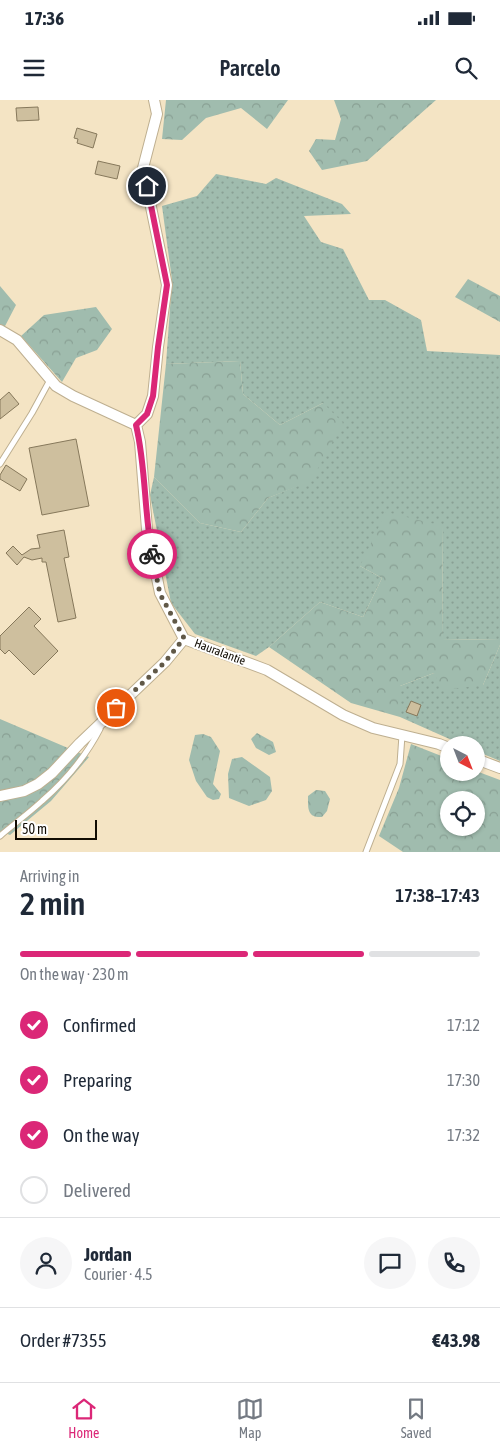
<!DOCTYPE html>
<meta charset="utf-8">
<style>
body{margin:0;font-family:"Asap Condensed",sans-serif;background:#f6f6f7;color:#1f2937;height:100vh;display:flex;flex-direction:column;font-size:19px;white-space:nowrap}
*{box-sizing:border-box;margin:0}
p{font-size:16px;color:#747a83}
.icon{flex:none;width:28px;height:28px;fill:none;stroke:currentColor;stroke-width:2;stroke-linecap:round;stroke-linejoin:round}
.map{position:relative;height:752px;overflow:hidden}
.details{display:flex;flex-direction:column;background:#fff;flex:1}
.details>*{flex:none}
.needle{width:32px;rotate:138deg}
.tools{position:absolute;left:440px;top:636px;display:grid;gap:10px}
.tools a{display:grid;place-items:center;width:45px;height:45px;border-radius:50%;background:#fff;box-shadow:0 1px 4px #0004;font-size:25px}
.scale{position:absolute;left:15px;bottom:12px;width:82px;box-sizing:border-box;padding-left:5px;border:2px solid #110c03;border-top:0;font-size:14px;line-height:18px;white-space:nowrap;color:#110c03;-webkit-text-stroke:4px #fff;paint-order:stroke}
.pin{position:absolute;display:grid;place-items:center;width:42px;height:42px;color:#fff;margin:-21px;border:2px solid #fff;border-radius:50%;box-shadow:0 1px 5px #0007}
.courier{position:absolute;display:grid;place-items:center;width:50px;height:50px;margin:-25px;border:4px solid #db2777;border-radius:50%;background:#fff;color:#222;box-shadow:0 1px 6px #0007}
.headline em{font-style:normal;font-weight:600}
.headline div{display:flex;flex-direction:column-reverse}
.headline{display:flex;align-items:center;justify-content:space-between;height:85px;padding:0 20px}
h1{font-size:32px;font-weight:600;line-height:38px}
.bar{display:grid;grid-template-columns:repeat(4,1fr);gap:8px 5px;align-content:center;height:60px;padding:0 20px}
.bar i{height:6px;border-radius:4px;background:#e0e1e3}
.bar .on{background:#db2777}
.bar p{grid-column:span 4}
.line{display:flex;align-items:center;gap:12px;padding:0 20px;border-top:1px solid #e0e1e3}
.line div{flex:1}
.round{display:grid;place-items:center;flex:none;width:52px;height:52px;border-radius:26px;background:#f6f6f7}
ol{padding:0 20px;list-style:none}
li{display:flex;align-items:center;gap:15px;height:55px}
li p{margin-inline-start:auto}
li .icon{padding:5px;border-radius:50%;background:#db2777;color:#fff;stroke-width:4}
li:last-child{color:#747a83}
li i{width:28px;height:28px;border:2px solid #e0e1e3;border-radius:50%}
.status{display:flex;justify-content:space-between;align-items:center;height:35px;padding:0 25px;background:#fff;direction:ltr}
.status svg{height:14px;fill:currentColor}
header{display:flex;justify-content:space-between;align-items:center;height:65px;padding:0 20px;background:#fff;font-size:22px;font-weight:600}
.dock{display:flex;justify-content:space-around;align-items:center;height:70px;border-top:1px solid #e0e1e3;background:#fff;font-size:14px;color:#747a83}
.dock a{display:grid;justify-items:center;gap:2px}
.dock .on{color:#db2777}
.map>svg:first-child{display:block}
.grass{fill:url(#grass-dots)}
.forest{fill:url(#forest-crowns);fill-rule:evenodd}
.building{fill:#cebf9e;stroke:#86785b}
.lines{fill:none;stroke-linecap:round;stroke-linejoin:round}
.service-casing{stroke:#beaf90;stroke-width:7}
.minor-casing{stroke:#beaf90;stroke-width:12}
.service{stroke:#fff;stroke-width:5}
.minor{stroke:#fff;stroke-width:10}
.done{stroke:#605847;stroke-width:5;stroke-dasharray:0 9}
.route{stroke:#db2777;stroke-width:6}
.labels{text-anchor:middle;stroke-width:4;stroke-linejoin:round;paint-order:stroke}
.street-label{font-size:12px;fill:#110c03;stroke:#fff}
</style>
<div class="status"><b>17:36</b><svg viewBox="0 0 49 12"><path d="M0 12V9h3v3zM5 12V6h3v6zM10 12V3h3v9zM15 12V0h3v12zM26 1h20v11H26zM47 4h2v5h-2z"/></svg></div>
<header><svg class="icon" aria-label="menu" viewBox="0 0 24 24"><path d="M4 6h16M4 12h16M4 18h16"/></svg>Parcelo<svg class="icon" aria-label="search" viewBox="0 0 24 24"><circle cx="10" cy="10" r="6"/><path d="M15 15l6 6"/></svg></header>
<div class="map">
<svg width="500" height="752" viewBox="0 0 500 752">
<defs>
<pattern id="grass-dots" width="8" height="8" patternUnits="userSpaceOnUse" patternTransform="scale(1.25)"><rect width="8" height="8" fill="#a0bcae"/><path d="M2 2h.1M6 6h.1" fill="none" stroke="#89a094" stroke-width="1.8" stroke-linecap="round"/></pattern>
<pattern id="forest-crowns" width="20" height="18" patternUnits="userSpaceOnUse" patternTransform="scale(1.25)"><rect width="20" height="18" fill="#a0bcae"/><path d="M2 6a3 3 0 1 1 6 0M12 15a3 3 0 1 1 6 0" fill="none" stroke="#89a094"/></pattern>
</defs>
<rect width="100%" height="100%" fill="#f4e4c4"/>
<path class="grass" d="M 216,74 L 266,84 L 276,78 L 342,104 L 351,114 L 304,116 L 321,142 L 343,149 L 369,200 L 385,200 L 421,220 L 427,251 L 500,255 L 500,540 L 442,539 L 443,426 L 360,466 L 382,478 L 363,517 L 320,502 L 269,547 L 256,556 L 195,534 L 171,503 L 150,395 L 154,377 L 200,423 L 241,432 L 268,398 L 311,380 L 323,303 L 280,325 L 243,294 L 240,261 L 166,264 L 172,180 L 162,106 L 197,96 Z
M 500,545 L 500,661 L 476,651 L 476,645 L 463,645 L 400,617 L 400,586 L 434,573 L 483,585 Z"/>
<path class="forest" d="M 166,0 L 288,0 L 267,29 L 241,8 L 206,18 L 182,40 L 162,39 Z
M 334,0 L 436,0 L 367,61 L 322,70 L 309,51 L 316,39 L 335,40 L 341,19 Z
M 468,179 L 500,196 L 500,222 L 455,197 Z
M 0,186 L 16,205 L 4,228 L 0,226 Z
M 96,207 L 112,229 L 97,250 L 76,258 L 62,282 L 21,236 L 44,215 Z
M 240,261 L 243,294 L 280,325 L 323,303 L 343,323 L 311,381 L 268,398 L 241,432 L 200,423 L 154,377 L 166,264 Z
M 386,412 L 443,426 L 442,539 L 500,540 L 500,545 L 483,585 L 442,590 L 434,573 L 400,586 L 400,617 L 351,603 L 269,547 L 320,502 L 363,517 L 382,478 L 360,466 Z
M 0,619 L 89,657 L 51,701 L 10,735 L 0,731 Z
M 257,633 L 273,642 L 276,652 L 269,655 L 256,648 L 251,639 Z
M 203,634 L 211,637 L 220,651 L 213,684 L 221,694 L 219,699 L 213,700 L 207,697 L 196,681 L 189,660 L 195,635 Z
M 411,644 L 449,659 L 449,672 L 476,672 L 476,671 L 500,680 L 500,752 L 403,752 L 379,736 L 399,688 ZM 449,700 L 476,700 L 476,728 L 449,728 Z
M 242,657 L 270,677 L 272,691 L 266,700 L 249,706 L 229,698 L 228,674 L 232,659 Z
M 316,690 L 325,691 L 330,699 L 327,711 L 322,717 C 307,718 308,708 308,696 Z"/>
<path class="building" d="M 38,7 L 39,20 L 17,21 L 16,8 Z
M 77,28 L 97,34 L 93,48 L 77,43 L 78,39 L 74,38 Z
M 98,61 L 120,66 L 117,79 L 95,74 Z
M 9,292 L 19,304 L 0,319 L 0,300 Z
M 76,339 L 89,406 L 42,415 L 29,348 Z
M 6,365 L 27,379 L 20,391 L 0,379 L 0,375 Z
M 64,430 L 69,457 L 64,458 L 76,518 L 58,522 L 46,462 L 42,462 L 42,458 L 32,460 L 24,457 L 17,465 L 6,453 L 13,446 L 22,455 L 31,449 L 40,448 L 37,435 Z
M 29,507 L 41,519 L 34,526 L 58,551 L 34,575 L 9,550 L 5,554 L 0,549 L 0,536 Z
M 411,601 L 421,605 L 417,616 L 406,612 Z"/>
<g class="lines">
<defs>
<path id="service" d="M 0,364 L 32,313 L 50,280
M 0,736 C 14,724 29,713 42,701 C 65,681 86,656 100,629
M 366,752 L 400,664 L 402,635"/>
<path id="minor" d="M 0,230 L 17,240 L 56,286 L 73,296 L 136,325
M 136,325 L 140,342 L 147,429 L 160,493 L 184,539 L 267,570 L 343,615 L 373,628 L 439,644 L 449,648
M 136,325 L 147,314 L 153,296 L 158,247 L 167,185 L 143,68 L 157,14 L 154,0
M 476,659 L 500,668
M 0,696 L 24,691 L 38,684 L 52,673 L 80,643 L 165,562 L 184,539"/>
</defs>
<use href="#service" class="service-casing"/>
<use href="#minor" class="minor-casing"/>
<use href="#service" class="service"/>
<use href="#minor" class="minor"/>
</g>
<g class="lines">
<path class="done" d="M 116,608 L 165,562 L 184,538 L 160,494 L 152,454"/>
<path class="route" d="M 147,86 L 167,185 L 158,247 L 153,296 L 147,314 L 136,325 C 146,367 144,411 152,454"/>
</g>
<g class="labels">
<g class="street-label">
<text transform="translate(220 552) rotate(21)" y="4">Hauralantie</text>
</g>
</g>
</svg>
<div class="tools">
<a><svg class="needle" viewBox="-14 -14 28 28"><path d="M0-13l5 13h-10z" fill="#e53935"/><path d="M0 13l5-13h-10z" fill="#747a83"/></svg></a>
<a><svg class="icon" aria-label="locate" viewBox="0 0 24 24"><circle cx="12" cy="12" r="6"/><path d="M12 2v4M12 18v4M2 12h4M18 12h4"/></svg></a>
</div>
<div class="scale">50 m</div>
<div class="pin" style="left:116px;top:608px;background:#ea580c"><svg class="icon" aria-label="bag" viewBox="0 0 24 24"><path d="M5 8h14l-1 12H6zM9 8a3 3 0 0 1 6 0"/></svg></div>
<div class="pin" style="left:147px;top:86px;background:#1f2937"><svg class="icon" aria-label="home" viewBox="0 0 24 24"><path d="M3 11l9-7 9 7M6 9v11h12V9"/></svg></div>
<div class="courier" style="left:152px;top:454px"><svg class="icon" aria-label="bike" viewBox="0 0 24 24"><circle cx="6" cy="16" r="4"/><circle cx="18" cy="16" r="4"/><path d="M6 16l4-8h5l3 8M10 8l3 8H6M13 5h3"/></svg></div>
</div>
<section class="details">
<div class="headline"><div><h1>2 min</h1><p>Arriving in</p></div><em>17:38–17:43</em></div>
<div class="bar"><i class="on"></i><i class="on"></i><i class="on"></i><i></i><p>On the way · 230 m</p></div>
<ol>
<li><svg class="icon" aria-label="check" viewBox="0 0 24 24"><path d="M5 12l5 5 9-10"/></svg>Confirmed<p>17:12</p></li>
<li><svg class="icon" aria-label="check" viewBox="0 0 24 24"><path d="M5 12l5 5 9-10"/></svg>Preparing<p>17:30</p></li>
<li><svg class="icon" aria-label="check" viewBox="0 0 24 24"><path d="M5 12l5 5 9-10"/></svg>On the way<p>17:32</p></li>
<li><i></i>Delivered</li>
</ol>
<div class="line" style="height:90px"><a class="round"><svg class="icon" aria-label="person" viewBox="0 0 24 24"><circle cx="12" cy="8" r="4"/><path d="M4 21q1-7 8-7t8 7"/></svg></a><div><b>Jordan</b><p>Courier · 4.5</p></div><a class="round"><svg class="icon" aria-label="chat" viewBox="0 0 24 24"><path d="M4 5h16v11H9l-5 4z"/></svg></a><a class="round"><svg class="icon" aria-label="phone" viewBox="0 0 24 24"><path d="M5 4h4l2 5-3 2q2 4 5 5l2-3 5 2v4C11 20 4 13 5 4z"/></svg></a></div>
<div class="line" style="height:65px"><div>Order #7355</div><b>€43.98</b></div>
</section>
<nav class="dock">
<a class="on"><svg class="icon" aria-label="home" viewBox="0 0 24 24"><path d="M3 11l9-7 9 7M6 9v11h12V9"/></svg>Home</a>
<a><svg class="icon" aria-label="map" viewBox="0 0 24 24"><path d="M3 6l6-2 6 2 6-2v14l-6 2-6-2-6 2zM9 4v14M15 6v14"/></svg>Map</a>
<a><svg class="icon" aria-label="saved" viewBox="0 0 24 24"><path d="M7 4h10v16l-5-4-5 4z"/></svg>Saved</a>
</nav>
